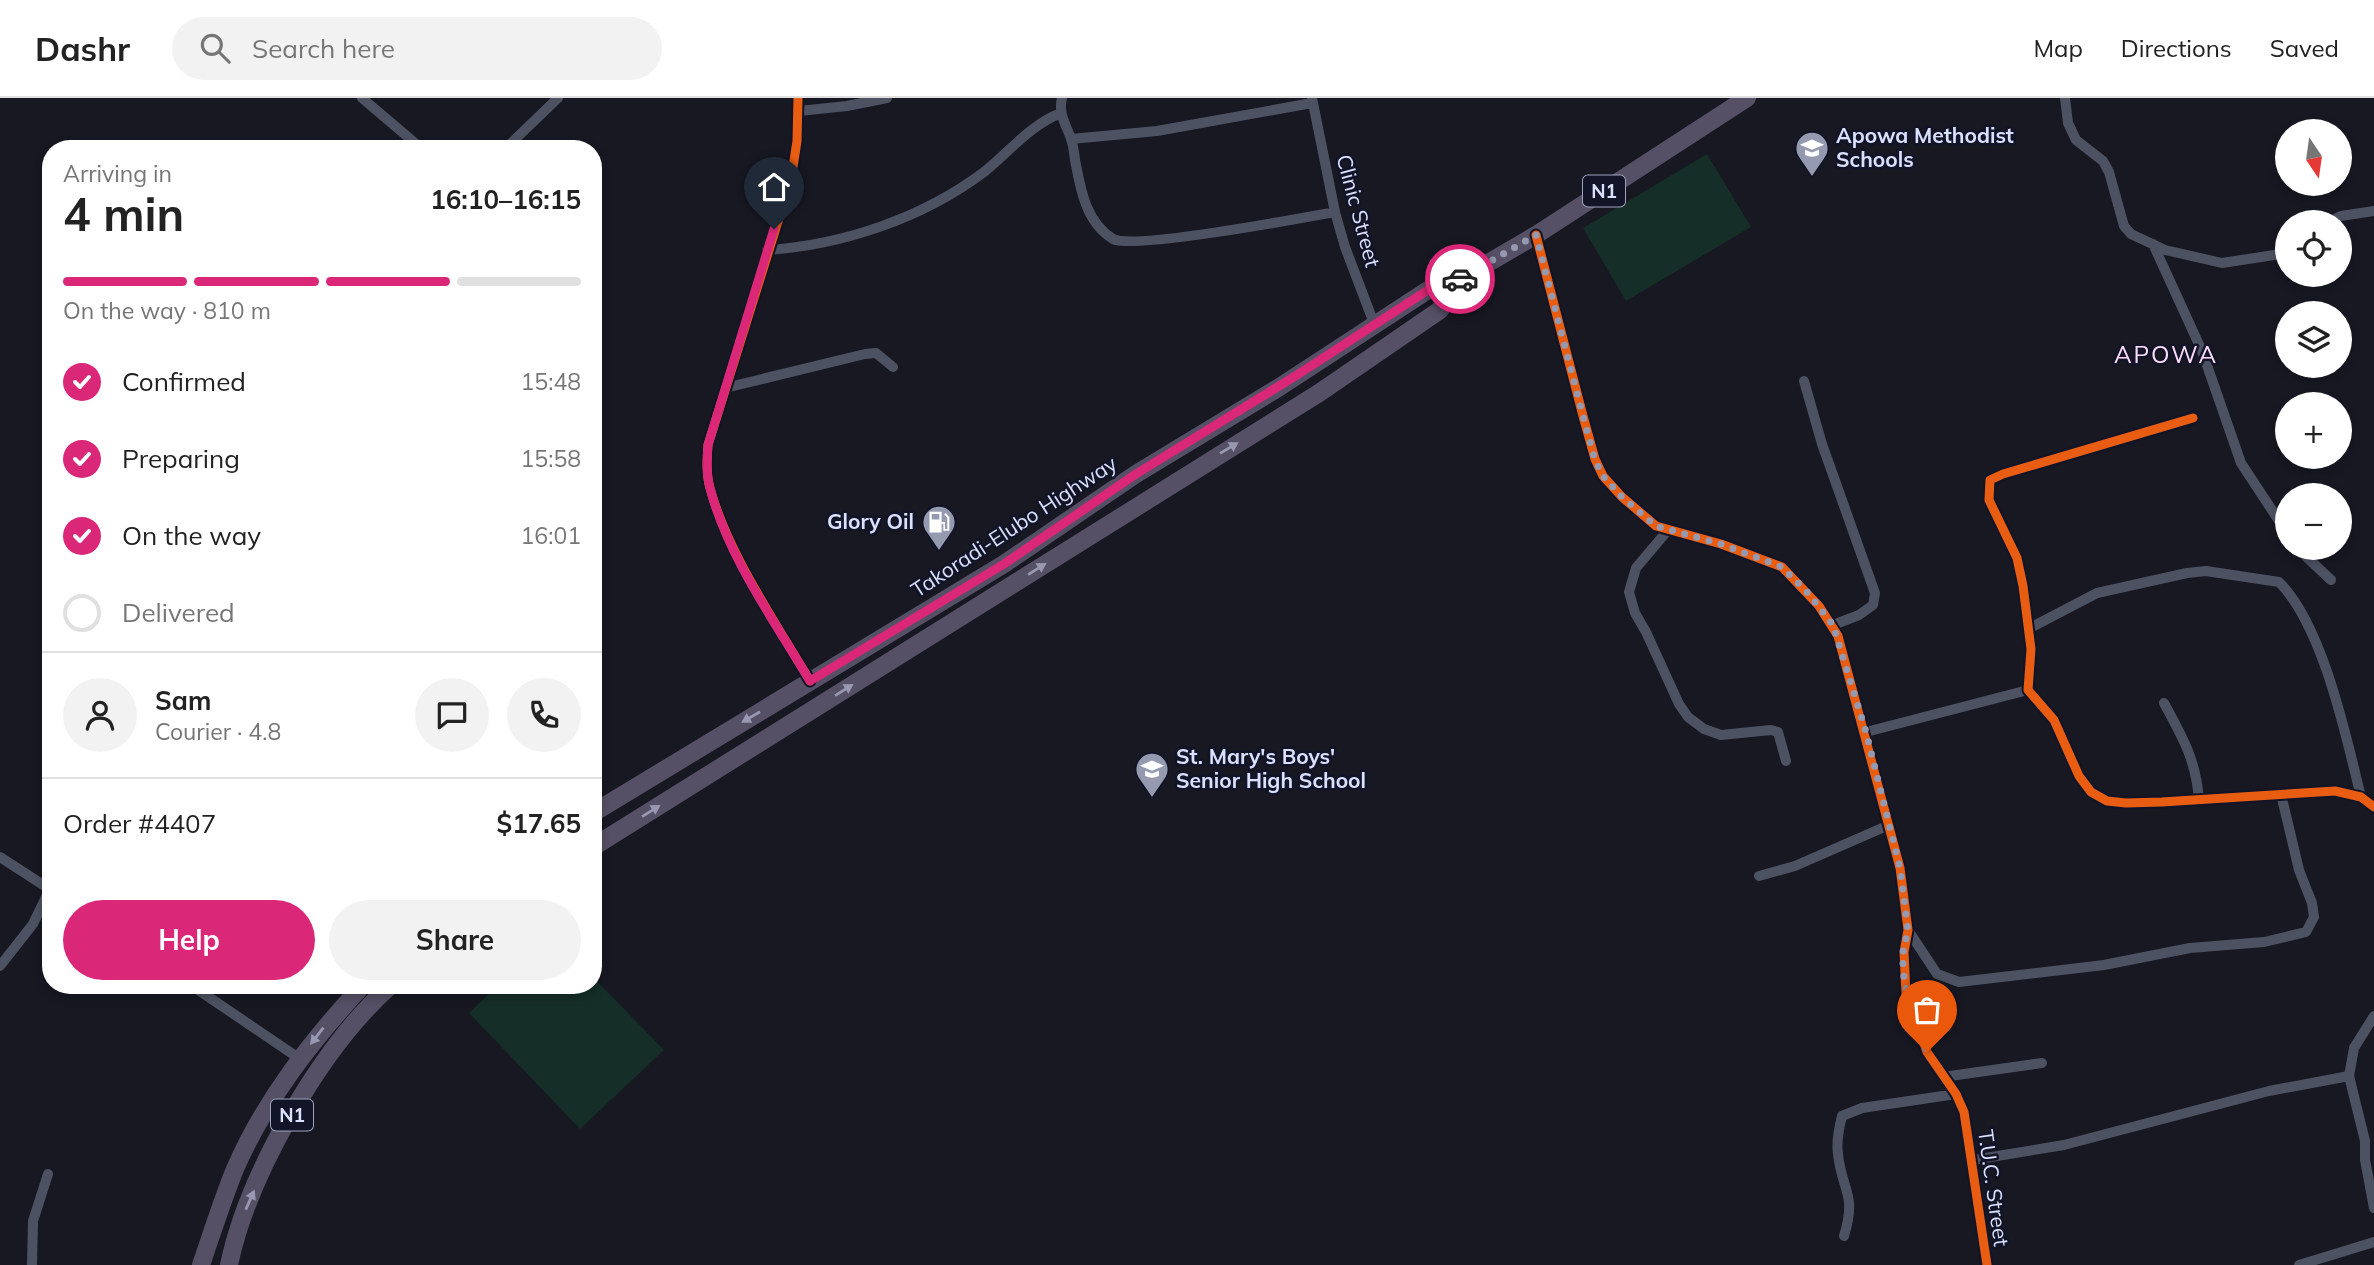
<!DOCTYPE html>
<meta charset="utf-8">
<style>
body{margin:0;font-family:Mulish,sans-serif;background:#f2f2f2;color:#222;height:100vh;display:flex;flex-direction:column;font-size:26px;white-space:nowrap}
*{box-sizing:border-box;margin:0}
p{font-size:23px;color:#767676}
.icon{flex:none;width:38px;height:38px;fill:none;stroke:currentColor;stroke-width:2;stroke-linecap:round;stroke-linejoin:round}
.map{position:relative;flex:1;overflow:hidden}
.details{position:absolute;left:42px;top:42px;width:560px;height:854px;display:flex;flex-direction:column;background:#fff;border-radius:28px;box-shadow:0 4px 10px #0003}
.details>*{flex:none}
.needle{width:46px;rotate:167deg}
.controls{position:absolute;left:2275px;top:21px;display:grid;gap:14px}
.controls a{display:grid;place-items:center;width:77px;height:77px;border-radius:50%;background:#fff;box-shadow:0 4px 10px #0003;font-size:35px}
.pin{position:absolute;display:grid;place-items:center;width:60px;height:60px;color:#fff;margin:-72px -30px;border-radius:50% 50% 50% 0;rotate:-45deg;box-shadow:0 0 7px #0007}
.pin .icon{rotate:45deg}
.courier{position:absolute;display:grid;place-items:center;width:70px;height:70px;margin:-35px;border:5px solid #db2777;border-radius:50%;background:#fff;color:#222;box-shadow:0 2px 9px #0007}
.summary em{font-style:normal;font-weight:700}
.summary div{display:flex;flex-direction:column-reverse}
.summary{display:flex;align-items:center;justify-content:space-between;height:119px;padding:0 21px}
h1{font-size:46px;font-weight:700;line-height:52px}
.bar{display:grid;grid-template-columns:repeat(4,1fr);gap:10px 7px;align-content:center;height:84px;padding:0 21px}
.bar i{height:9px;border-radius:5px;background:#e0e0e0}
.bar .current{background:#db2777}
.bar p{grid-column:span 4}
.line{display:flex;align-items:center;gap:18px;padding:0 21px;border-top:2px solid #e0e0e0}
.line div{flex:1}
.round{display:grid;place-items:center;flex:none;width:74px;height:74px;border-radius:37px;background:#f2f2f2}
ol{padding:0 21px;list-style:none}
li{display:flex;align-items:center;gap:21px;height:77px}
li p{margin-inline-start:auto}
li .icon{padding:7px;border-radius:50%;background:#db2777;color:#fff;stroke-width:4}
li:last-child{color:#767676}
li i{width:38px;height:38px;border:4px solid #e0e0e0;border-radius:50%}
.primary-button{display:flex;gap:14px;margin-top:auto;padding:14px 21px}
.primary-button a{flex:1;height:80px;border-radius:42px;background:#db2777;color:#fff;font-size:28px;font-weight:700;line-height:80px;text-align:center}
.primary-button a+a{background:#f2f2f2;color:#222}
header{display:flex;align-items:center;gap:42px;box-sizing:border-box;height:98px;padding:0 35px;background:#fff;border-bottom:2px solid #e0e0e0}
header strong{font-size:33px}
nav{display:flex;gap:38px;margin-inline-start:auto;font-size:24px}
.search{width:490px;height:63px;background:#f2f2f2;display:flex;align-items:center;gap:18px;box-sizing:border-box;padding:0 24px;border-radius:38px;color:#767676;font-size:26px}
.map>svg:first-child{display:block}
.green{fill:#152e27}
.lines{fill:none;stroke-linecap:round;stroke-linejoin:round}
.minor{stroke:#4d5262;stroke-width:10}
.trunk{stroke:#565066;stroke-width:18}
.cycleway-casing{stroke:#121427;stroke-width:13}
.cycleway{stroke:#e95d12;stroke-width:9}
.oneway{fill:#9898b2}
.done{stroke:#969ab0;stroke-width:7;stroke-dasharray:0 12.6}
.route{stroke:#db2777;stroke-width:9}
.labels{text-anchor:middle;stroke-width:5;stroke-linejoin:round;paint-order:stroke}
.shield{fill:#121427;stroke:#9ea3bd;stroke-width:2}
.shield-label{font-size:19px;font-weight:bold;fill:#dae0fd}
.poi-label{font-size:21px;font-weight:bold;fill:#dae0fd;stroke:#121427;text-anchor:start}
.street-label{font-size:21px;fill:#dae0fd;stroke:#121427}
.quarter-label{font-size:24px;letter-spacing:2px;fill:#fddcfa;stroke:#121427}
</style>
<header>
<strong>Dashr</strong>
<div class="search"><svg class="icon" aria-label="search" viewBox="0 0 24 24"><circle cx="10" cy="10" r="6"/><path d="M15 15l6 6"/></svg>Search here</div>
<nav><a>Map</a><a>Directions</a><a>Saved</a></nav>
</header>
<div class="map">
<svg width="2374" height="1167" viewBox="0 0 2374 1167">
<rect width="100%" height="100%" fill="#171822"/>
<path class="green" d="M 1707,56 L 1751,129 L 1626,203 L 1583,130 Z
M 593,879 L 664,952 L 580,1031 L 469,915 L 498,887 L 593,887 Z"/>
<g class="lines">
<path class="minor" d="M 362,0 L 422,51
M 798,0 L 797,43 L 791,82 L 708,347 C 707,361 706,376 710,390 C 727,454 776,525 810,583
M 1062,0 C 1058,16 1066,26 1071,41 C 1074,49 1074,58 1076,67 C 1081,94 1087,125 1113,141 C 1133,152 1302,120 1335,114
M 1312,0 L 1335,114 L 1345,149 L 1375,228
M 2065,0 L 2068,25 L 2076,42 L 2103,63 L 2109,74 L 2124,128 L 2131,136 L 2165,152 L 2222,165 L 2287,155
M 799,13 L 847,8 L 887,0
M 1071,41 L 1157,33 L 1312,5
M 505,51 L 558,0
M 2328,124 L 2341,118 L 2374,113
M 1536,137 L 1583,318 L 1595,361 L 1603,378 L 1622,399 L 1656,428 L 1721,446 L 1782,469 L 1819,508 L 1838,538 L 1900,770 L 1908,832 L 1904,854 L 1906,896 L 1927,954 L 1956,996 L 1964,1014 L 1987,1167
M 2153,146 L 2202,253 L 2241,365 L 2287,435
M 767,152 C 843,147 923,120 984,74 C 1009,54 1030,27 1061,15
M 1804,283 L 1822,346 L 1875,495 L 1873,507 L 1859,517 L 1833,527
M 725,290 L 865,256 L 876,255 L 893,269
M 2193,320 L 2003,376 L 1990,382 L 1989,402 L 2017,460 L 2023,488 L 2031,551 L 2028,592 L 2054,622 L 2079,678 L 2091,694 L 2107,703 L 2126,705 L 2162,704 L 2335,693 L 2361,699 L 2374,709
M 1668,432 L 1636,470 L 1629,494 L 1635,515 L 1646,534 L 1679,606 L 1688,619 L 1704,631 L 1721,637 L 1771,632 L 1778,634 L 1786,663
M 2297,450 L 2331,482
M 2030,530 L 2097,495 L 2187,475 L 2206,473 L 2279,484 C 2323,528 2346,638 2361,699
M 2164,605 C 2183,640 2196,662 2199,702
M 1866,634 L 2028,592
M 0,759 L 51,792
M 1759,778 L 1795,768 L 1889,727
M 1908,832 L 1937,876 L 1959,884 L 2104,867 L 2190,850 L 2264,844 L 2306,834 L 2314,819 L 2312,805 L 2299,772 L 2281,696
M 0,868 L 33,826 L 50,791
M 191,887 L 300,961
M 2374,918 L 2354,950 L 2349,978 L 2365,1043 L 2365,1062 L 2374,1110
M 1943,979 L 2042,965
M 1973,1062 L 2064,1047 L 2269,993 L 2349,978
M 1844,1138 C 1857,1095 1842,1094 1838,1056 C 1836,1044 1839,1030 1842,1018 L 1862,1010 L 1956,996
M 32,1167 L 33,1123 L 48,1076
M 2299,1167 L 2374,1144"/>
<path class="trunk" d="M 593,715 L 1004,466 L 1136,376 L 1278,290 L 1428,192 L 1459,182 L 1536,137 L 1747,0
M 593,749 L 1319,295 L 1440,212 L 1459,182
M 201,1167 C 212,1135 222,1103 235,1071 C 265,1002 312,942 363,887
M 229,1167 C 248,1076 321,949 391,887"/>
<defs>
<path id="cycleway" d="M 798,0 L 797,43 L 791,82 L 708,347 C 707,361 706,376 710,390 C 727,454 776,525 810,583
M 1536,137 L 1583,318 L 1595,361 L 1603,378 L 1622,399 L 1656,428 L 1721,446 L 1782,469 L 1819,508 L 1838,538 L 1900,770 L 1908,832 L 1904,854 L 1906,896 L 1927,954 L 1956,996 L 1964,1014 L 1987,1167
M 2193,320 L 2003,376 L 1990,382 L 1989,402 L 2017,460 L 2023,488 L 2031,551 L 2028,592 L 2054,622 L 2079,678 L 2091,694 L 2107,703 L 2126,705 L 2162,704 L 2335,693 L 2361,699 L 2374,709"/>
</defs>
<use href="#cycleway" class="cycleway-casing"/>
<use href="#cycleway" class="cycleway"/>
</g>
<defs><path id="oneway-solid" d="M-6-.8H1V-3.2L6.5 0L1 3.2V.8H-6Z" transform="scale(1.75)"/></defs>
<g class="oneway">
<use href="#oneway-solid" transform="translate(1229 350) rotate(-31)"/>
<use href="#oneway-solid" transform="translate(1037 471) rotate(-32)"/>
<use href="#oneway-solid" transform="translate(844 592) rotate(-32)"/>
<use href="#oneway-solid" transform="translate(751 619) rotate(150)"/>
<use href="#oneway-solid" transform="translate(651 713) rotate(-32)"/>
<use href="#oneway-solid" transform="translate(317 938) rotate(128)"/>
<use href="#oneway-solid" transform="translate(250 1102) rotate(-66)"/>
</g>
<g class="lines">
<path class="done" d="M 1460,181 L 1536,137 L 1583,318 L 1595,362 L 1603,378 L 1622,399 L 1656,428 L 1721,446 L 1782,469 L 1809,496 L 1833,527 L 1866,634 L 1900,770 L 1908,832 L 1903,854 L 1903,874 L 1911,914 L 1927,954"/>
<path class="route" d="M 774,131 L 708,347 C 707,361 706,376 710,390 C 727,457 775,524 810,583 L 1004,466 L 1136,376 L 1297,277 L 1428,192 L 1460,181"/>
</g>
<defs>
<symbol id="school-pin" viewBox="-11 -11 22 30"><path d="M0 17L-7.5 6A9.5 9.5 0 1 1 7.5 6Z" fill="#969ab0" stroke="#121427"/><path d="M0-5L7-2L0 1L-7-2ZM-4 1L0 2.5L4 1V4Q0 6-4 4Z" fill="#fff"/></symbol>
<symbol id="fuel-pin" viewBox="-11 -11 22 30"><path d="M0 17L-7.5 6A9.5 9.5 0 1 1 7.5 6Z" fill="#969ab0" stroke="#121427"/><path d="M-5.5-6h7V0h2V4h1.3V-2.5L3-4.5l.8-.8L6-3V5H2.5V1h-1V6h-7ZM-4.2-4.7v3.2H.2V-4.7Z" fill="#fff"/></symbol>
</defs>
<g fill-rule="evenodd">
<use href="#school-pin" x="1793" y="31" width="38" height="52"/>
<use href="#fuel-pin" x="920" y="405" width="38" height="52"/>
<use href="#school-pin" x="1133" y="652" width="38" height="52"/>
</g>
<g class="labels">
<g class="shield">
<rect x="1583" y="77.5" width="42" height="31" rx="5"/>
<rect x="271" y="1001.5" width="42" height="31" rx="5"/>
</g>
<g class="shield-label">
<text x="1604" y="100">N1</text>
<text x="292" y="1024">N1</text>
</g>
<g class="poi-label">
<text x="1836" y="45">Apowa Methodist<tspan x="1836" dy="24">Schools</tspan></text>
<text x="914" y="431" text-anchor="end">Glory Oil</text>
<text x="1176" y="666">St. Mary's Boys'<tspan x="1176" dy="24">Senior High School</tspan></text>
</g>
<g class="street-label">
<text transform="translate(1358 113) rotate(75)" y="7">Clinic Street</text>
<text transform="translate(1014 429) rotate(-33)" y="7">Takoradi-Elubo Highway</text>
<text transform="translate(1993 1090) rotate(82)" y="7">T.U.C. Street</text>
</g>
<g class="quarter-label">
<text x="2166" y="265">APOWA</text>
</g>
</g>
</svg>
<div class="controls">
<a><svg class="needle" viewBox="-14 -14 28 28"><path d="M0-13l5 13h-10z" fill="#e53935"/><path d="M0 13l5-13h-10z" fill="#767676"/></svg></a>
<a><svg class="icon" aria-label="locate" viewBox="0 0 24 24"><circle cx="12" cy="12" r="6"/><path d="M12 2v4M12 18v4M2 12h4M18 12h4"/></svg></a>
<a><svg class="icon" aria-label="layers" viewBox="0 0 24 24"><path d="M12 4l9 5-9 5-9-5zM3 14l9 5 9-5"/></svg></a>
<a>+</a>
<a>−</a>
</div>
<div class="pin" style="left:1927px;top:954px;background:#ea580c"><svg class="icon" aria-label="bag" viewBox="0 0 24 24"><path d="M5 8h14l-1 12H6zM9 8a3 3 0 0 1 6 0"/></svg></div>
<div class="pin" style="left:774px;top:131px;background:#1f2937"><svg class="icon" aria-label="home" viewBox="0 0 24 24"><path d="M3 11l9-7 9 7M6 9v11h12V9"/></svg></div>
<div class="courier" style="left:1460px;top:181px"><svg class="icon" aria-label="car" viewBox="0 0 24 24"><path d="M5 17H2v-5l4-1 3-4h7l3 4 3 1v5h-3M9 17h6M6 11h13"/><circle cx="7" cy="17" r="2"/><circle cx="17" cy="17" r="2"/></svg></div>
<section class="details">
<div class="summary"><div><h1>4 min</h1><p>Arriving in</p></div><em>16:10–16:15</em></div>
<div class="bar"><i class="current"></i><i class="current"></i><i class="current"></i><i></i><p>On the way · 810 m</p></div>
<ol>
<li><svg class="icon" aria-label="check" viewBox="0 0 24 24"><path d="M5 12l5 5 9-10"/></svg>Confirmed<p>15:48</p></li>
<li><svg class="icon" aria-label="check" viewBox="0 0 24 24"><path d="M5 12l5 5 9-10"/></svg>Preparing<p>15:58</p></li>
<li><svg class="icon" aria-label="check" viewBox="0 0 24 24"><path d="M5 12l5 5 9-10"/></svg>On the way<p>16:01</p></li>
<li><i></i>Delivered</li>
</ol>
<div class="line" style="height:126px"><a class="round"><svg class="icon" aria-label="person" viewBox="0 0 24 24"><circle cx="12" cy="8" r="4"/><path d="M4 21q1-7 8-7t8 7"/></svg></a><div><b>Sam</b><p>Courier · 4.8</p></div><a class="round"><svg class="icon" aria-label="chat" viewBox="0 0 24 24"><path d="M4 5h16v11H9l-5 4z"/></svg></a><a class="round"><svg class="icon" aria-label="phone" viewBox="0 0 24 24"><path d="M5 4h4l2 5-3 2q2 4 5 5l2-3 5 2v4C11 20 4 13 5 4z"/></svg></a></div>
<div class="line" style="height:91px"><div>Order #4407</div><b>$17.65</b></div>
<div class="primary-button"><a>Help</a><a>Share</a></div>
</section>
</div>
